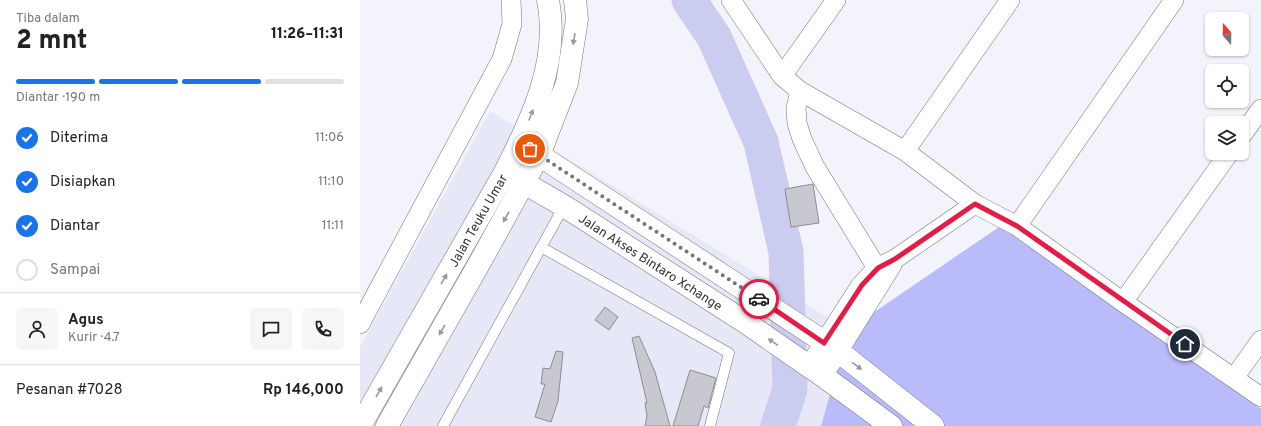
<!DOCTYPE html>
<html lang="id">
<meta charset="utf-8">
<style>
body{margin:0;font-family:Overpass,sans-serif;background:#f6f6f6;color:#222;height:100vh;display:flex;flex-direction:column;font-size:15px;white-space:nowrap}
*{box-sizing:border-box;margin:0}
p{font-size:13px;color:#767676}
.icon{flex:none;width:22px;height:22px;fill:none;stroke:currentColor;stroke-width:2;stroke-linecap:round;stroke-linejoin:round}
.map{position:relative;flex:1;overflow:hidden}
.drawer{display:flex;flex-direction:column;background:#fff;width:360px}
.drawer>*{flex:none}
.needle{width:26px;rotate:340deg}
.controls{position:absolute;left:845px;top:12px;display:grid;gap:8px}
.controls a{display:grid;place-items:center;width:44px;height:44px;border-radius:6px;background:#fff;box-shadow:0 1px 3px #0004;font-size:20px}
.pin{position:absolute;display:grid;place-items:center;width:34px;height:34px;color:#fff;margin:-17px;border:2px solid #fff;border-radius:50%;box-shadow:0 1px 4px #0007}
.courier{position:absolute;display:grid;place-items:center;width:40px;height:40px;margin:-20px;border:3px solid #e11d48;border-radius:50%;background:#fff;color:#222;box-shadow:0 1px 5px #0007}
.overview em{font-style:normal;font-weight:800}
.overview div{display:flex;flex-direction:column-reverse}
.overview{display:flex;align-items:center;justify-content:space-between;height:68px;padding:0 16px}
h1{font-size:26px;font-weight:800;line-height:30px}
.bar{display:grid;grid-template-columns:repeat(4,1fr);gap:6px 4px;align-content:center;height:48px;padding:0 16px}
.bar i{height:5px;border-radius:3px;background:#e0e0e0}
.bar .current{background:#1a73e8}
.bar p{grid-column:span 4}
.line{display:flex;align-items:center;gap:10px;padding:0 16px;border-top:1px solid #e0e0e0}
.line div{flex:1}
.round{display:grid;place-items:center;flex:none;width:42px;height:42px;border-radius:6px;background:#f6f6f6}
ol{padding:0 16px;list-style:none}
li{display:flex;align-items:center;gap:12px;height:44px}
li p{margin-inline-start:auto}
li .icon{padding:4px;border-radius:50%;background:#1a73e8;color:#fff;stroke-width:4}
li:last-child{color:#767676}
li i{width:22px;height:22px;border:2px solid #e0e0e0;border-radius:50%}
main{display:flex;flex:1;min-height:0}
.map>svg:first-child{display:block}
.built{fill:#e7e8f7}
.green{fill:#b9bbfa}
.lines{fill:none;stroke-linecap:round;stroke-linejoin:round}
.river{stroke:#caccf0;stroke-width:35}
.building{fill:#c8c9d0;stroke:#8c8d94}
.service-casing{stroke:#73747b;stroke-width:11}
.minor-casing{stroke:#73747b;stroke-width:20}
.secondary-casing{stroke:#73747b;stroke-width:23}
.service{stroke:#fff;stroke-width:10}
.minor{stroke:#fff;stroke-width:19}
.secondary{stroke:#fff;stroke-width:22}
.oneway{fill:#98989a}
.done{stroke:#75767a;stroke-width:4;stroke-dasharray:0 7.2}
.route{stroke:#e11d48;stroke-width:5}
.labels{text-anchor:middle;stroke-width:4;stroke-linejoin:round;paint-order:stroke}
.street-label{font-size:13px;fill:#323235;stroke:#fff}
</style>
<main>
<section class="drawer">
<div class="overview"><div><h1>2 mnt</h1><p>Tiba dalam</p></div><em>11:26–11:31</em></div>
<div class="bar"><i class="current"></i><i class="current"></i><i class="current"></i><i></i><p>Diantar · 190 m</p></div>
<ol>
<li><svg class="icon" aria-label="check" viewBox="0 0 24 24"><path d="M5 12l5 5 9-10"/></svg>Diterima<p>11:06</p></li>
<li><svg class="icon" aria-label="check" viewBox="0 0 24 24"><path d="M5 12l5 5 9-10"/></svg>Disiapkan<p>11:10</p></li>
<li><svg class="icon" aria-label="check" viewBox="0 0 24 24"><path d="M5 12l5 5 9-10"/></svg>Diantar<p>11:11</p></li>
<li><i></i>Sampai</li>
</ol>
<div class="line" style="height:72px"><a class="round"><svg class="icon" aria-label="person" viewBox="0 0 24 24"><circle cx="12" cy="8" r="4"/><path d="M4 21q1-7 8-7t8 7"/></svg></a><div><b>Agus</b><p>Kurir · 4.7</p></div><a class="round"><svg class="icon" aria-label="chat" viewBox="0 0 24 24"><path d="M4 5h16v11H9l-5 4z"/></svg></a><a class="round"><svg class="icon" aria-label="phone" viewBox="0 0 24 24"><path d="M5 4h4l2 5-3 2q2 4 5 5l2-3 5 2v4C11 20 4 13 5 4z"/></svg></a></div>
<div class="line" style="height:52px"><div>Pesanan #7028</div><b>Rp 146,000</b></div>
</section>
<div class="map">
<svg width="901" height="426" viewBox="0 0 901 426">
<rect width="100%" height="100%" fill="#f2f3fb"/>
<path class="built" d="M 130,111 L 488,330 L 461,426 L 0,426 L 0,347 Z"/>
<path class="green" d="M 642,225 L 901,409 L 901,426 L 461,426 L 488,330 Z"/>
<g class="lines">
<path class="river" d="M 329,0 L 354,37 L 401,142 L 426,252 L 430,389 L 418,426"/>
</g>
<path class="building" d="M 453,184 L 459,223 L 431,227 L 425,189 Z
M 245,307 L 258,317 L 249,330 L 235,320 Z
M 279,336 L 295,372 L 310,426 L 285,426 L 287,416 L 285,403 L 287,403 L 272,338 Z
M 196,351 L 203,352 L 198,401 L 191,422 L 175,417 L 185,384 L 181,384 L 183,368 L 190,369 Z
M 330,370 L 356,378 L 348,408 L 344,406 L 338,426 L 313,426 Z"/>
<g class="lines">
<defs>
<path id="service" d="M 181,247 L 369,353 L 350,426
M 83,426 L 204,206"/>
<path id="minor" d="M 371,0 L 422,76 L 440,91 L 436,108 L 437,123 L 442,139 L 455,167 L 517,268 L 525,276
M 422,76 L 476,0
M 440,91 L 545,151 L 615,204
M 882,135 L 901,109
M 545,151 L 650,0
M 657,226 L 814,0
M 763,302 L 869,153
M 0,324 L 142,59 L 152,24 L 151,0
M 449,366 L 501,285 L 517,268 L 535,259 L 615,204 L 657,226 L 763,302 L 901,397
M 463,376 L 532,265
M 874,378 L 901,340"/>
<g id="secondary">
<path d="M 160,144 L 179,155 L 478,351 L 573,426"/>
<path id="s1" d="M 152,176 L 204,206 L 385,322 L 463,376 L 531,426"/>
<path id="s2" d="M 0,426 L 145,172 C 172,119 200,61 188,0"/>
<path d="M 27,426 L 124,255 L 179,155 L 207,83 L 217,19 L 215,0"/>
</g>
</defs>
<use href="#service" class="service-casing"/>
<use href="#minor" class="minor-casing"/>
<use href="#secondary" class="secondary-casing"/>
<use href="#service" class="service"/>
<use href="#minor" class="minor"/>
<use href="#secondary" class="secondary"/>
</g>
<defs><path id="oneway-solid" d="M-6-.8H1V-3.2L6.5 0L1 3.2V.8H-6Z"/></defs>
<g class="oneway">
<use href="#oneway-solid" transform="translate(214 39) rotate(100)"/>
<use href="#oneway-solid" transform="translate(171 115) rotate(-68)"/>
<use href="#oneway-solid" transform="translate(146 217) rotate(119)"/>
<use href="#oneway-solid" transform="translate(84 279) rotate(-60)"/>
<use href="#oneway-solid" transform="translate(82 330) rotate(120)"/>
<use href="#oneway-solid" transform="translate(413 342) rotate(-145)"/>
<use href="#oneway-solid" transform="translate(497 366) rotate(38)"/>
<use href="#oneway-solid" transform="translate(19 392) rotate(-60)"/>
</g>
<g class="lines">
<path class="done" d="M 170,149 L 399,299"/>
<path class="route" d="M 399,299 L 464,343 L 502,285 L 518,268 L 535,259 L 615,204 L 657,226 L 825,344"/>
</g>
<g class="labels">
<g class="street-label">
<text dy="5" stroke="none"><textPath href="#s2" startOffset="237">Jalan Teuku Umar</textPath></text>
<text dy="5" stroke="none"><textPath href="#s1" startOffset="163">Jalan Akses Bintaro Xchange</textPath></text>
</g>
</g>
</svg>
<div class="controls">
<a><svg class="needle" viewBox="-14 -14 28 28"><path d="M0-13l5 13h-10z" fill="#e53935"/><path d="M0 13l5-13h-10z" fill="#767676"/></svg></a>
<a><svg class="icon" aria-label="locate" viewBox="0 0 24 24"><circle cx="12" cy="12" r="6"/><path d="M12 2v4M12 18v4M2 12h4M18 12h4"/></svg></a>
<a><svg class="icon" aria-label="layers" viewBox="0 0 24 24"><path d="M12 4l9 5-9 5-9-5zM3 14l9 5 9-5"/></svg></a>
</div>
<div class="pin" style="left:170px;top:149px;background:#ea580c"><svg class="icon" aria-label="bag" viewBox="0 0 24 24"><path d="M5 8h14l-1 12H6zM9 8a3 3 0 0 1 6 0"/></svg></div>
<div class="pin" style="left:825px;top:344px;background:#1f2937"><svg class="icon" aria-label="home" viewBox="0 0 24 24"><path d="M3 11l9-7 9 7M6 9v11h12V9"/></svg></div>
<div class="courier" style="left:399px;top:299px"><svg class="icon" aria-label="car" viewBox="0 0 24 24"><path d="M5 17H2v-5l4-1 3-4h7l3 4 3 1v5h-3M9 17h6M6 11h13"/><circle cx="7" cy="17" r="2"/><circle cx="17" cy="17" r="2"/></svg></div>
</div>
</main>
